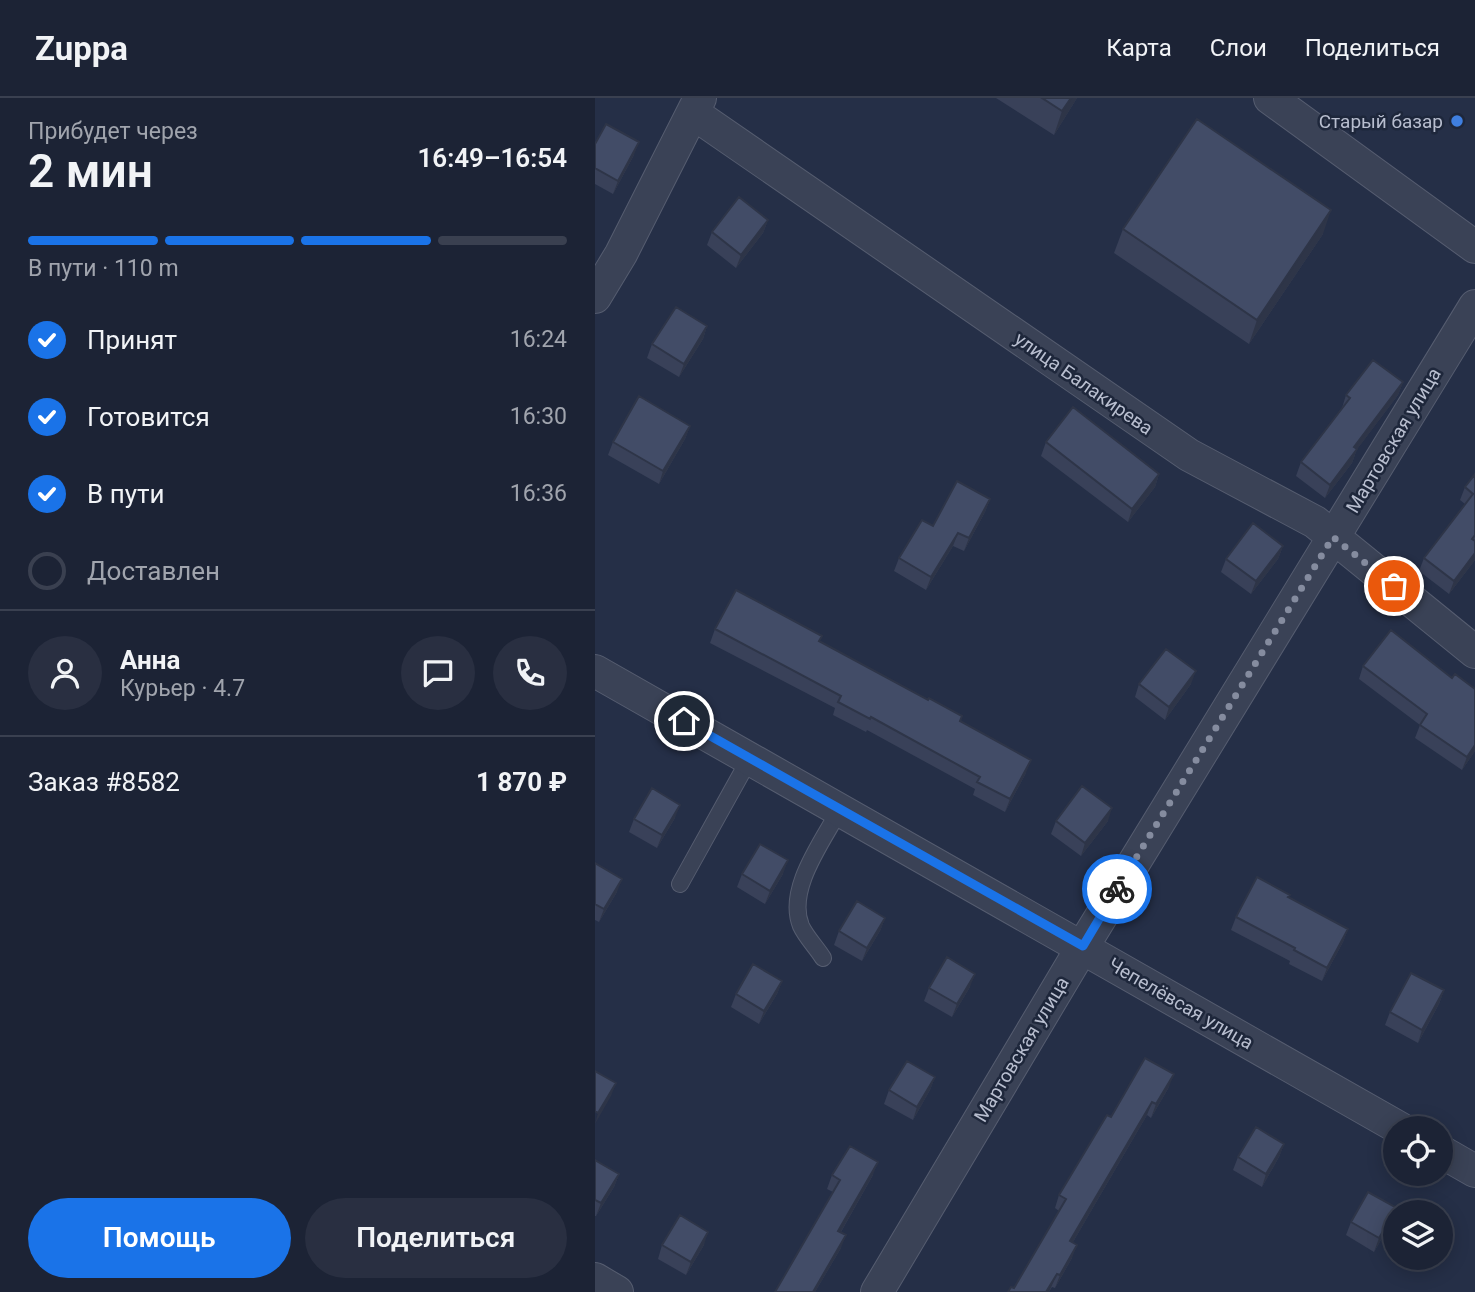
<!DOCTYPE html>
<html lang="ru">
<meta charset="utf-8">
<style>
body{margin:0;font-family:Roboto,sans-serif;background:#292f41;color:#f1f3f6;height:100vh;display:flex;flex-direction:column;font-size:26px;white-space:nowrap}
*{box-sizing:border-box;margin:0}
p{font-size:23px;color:#a0a4ad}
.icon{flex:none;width:38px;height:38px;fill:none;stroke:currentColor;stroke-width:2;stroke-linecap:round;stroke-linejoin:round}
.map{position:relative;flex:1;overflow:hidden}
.side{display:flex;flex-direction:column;background:#1c2335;width:595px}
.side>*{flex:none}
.controls{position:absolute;left:788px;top:1018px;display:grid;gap:14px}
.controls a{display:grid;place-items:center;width:70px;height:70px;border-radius:50%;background:#1c2335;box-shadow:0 4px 18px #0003,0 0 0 2px #3a4050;font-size:35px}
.pin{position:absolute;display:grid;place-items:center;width:60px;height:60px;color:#fff;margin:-30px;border:4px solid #fff;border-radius:50%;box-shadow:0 2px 7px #0007}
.courier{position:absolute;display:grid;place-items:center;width:70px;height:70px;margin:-35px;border:5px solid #1a73e8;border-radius:50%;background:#fff;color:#222;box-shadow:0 2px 9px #0007}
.overview em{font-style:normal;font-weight:600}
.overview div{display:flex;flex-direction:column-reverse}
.overview{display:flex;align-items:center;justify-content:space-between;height:119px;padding:0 28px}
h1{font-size:46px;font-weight:600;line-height:52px}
.bar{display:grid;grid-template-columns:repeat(4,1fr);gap:10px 7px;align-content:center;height:84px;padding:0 28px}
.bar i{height:9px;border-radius:5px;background:#3a4050}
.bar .on{background:#1a73e8}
.bar p{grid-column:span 4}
.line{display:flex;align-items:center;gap:18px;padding:0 28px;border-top:2px solid #3a4050}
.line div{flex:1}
.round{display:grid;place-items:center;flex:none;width:74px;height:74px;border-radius:37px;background:#292f41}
ol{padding:0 28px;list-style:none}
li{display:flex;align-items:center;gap:21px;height:77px}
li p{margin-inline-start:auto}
li .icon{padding:7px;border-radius:50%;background:#1a73e8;color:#fff;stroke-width:4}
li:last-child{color:#a0a4ad}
li i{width:38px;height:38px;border:4px solid #3a4050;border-radius:50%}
.cta{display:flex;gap:14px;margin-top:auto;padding:14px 28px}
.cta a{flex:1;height:80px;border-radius:42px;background:#1a73e8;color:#fff;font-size:28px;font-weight:600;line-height:80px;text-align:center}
.cta a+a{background:#292f41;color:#f1f3f6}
header{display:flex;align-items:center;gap:42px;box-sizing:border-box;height:98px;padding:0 35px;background:#1c2335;border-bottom:2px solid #3a4050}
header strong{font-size:33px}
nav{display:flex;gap:38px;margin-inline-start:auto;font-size:24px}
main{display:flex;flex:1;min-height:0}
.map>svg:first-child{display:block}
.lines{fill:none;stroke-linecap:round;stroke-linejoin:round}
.service-casing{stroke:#565d70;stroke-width:18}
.minor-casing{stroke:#565d70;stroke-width:34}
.service{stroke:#3a4256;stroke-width:16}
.minor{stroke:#3a4256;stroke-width:32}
.wall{fill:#394159}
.shaded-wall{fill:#2e3548}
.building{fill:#424c67;stroke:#2e3548;stroke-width:2}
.done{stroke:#858c9f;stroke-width:7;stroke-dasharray:0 12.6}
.route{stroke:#1a73e8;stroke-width:9}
.shop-dot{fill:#3f7fe0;stroke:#1e273b;stroke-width:2.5}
.labels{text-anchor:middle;stroke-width:5;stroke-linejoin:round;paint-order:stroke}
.poi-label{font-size:19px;fill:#b8becf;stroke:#1e273b;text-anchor:end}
.street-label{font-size:19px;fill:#b8becf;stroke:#1e273b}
</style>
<header>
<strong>Zuppa</strong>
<nav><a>Карта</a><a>Слои</a><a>Поделиться</a></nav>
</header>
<main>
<section class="side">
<div class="overview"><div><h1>2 мин</h1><p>Прибудет через</p></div><em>16:49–16:54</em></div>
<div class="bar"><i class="on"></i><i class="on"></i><i class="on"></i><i></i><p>В пути · 110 m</p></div>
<ol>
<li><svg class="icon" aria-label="check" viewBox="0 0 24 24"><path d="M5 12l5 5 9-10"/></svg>Принят<p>16:24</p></li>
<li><svg class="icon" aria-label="check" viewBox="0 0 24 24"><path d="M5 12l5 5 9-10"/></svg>Готовится<p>16:30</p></li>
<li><svg class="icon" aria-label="check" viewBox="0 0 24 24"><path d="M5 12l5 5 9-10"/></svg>В пути<p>16:36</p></li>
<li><i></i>Доставлен</li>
</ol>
<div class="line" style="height:126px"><a class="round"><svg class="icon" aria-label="person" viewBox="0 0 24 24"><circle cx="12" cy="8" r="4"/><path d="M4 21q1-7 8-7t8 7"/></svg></a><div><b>Анна</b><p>Курьер · 4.7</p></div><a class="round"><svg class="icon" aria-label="chat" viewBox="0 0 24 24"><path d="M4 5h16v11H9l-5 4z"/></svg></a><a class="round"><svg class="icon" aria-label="phone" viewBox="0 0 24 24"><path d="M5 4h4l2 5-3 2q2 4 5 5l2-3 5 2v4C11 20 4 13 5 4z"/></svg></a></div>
<div class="line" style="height:91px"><div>Заказ #8582</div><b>1 870 ₽</b></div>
<div class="cta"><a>Помощь</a><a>Поделиться</a></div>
</section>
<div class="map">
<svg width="880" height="1194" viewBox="0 0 880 1194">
<rect width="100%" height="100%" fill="#252f47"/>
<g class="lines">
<defs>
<path id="service" d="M 85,786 L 155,660
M 228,860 C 222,850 211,839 206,828 C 191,791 228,743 245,711"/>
<path id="minor" d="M 675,0 L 880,149
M 98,15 L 594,357 L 720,424 L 880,554
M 0,199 L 26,156 L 105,0
M 0,573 L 806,1031
M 845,1053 L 880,1073
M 0,1181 L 22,1194
M 282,1194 L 488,848 L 880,208"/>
</defs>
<use href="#service" class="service-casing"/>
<use href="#minor" class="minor-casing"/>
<use href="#service" class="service"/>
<use href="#minor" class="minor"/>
</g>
<path class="wall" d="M 401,0 L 482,0 L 459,37 Z
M 0,46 L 39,57 L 18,96 L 0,86 Z
M 173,122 L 168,135 L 141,170 L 112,147 L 117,134 Z
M 528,131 L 728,136 L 654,246 L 519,155 Z
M 112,228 L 108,241 L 84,279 L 52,260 L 57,246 Z
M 808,284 L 803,297 L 762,351 L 757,365 L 730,400 L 701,378 L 706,364 L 747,310 L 751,297 Z
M 95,328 L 90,341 L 64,386 L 13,357 L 18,344 Z
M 451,344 L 564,376 L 560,389 L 533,424 L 446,358 Z
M 880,376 L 880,462 L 854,496 L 824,473 L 829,460 L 870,406 L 865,402 L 870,389 Z
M 395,401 L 390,414 L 369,453 L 358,448 L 331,492 L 299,473 L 304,460 L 338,428 Z
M 688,448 L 683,461 L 656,496 L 626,474 L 631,461 Z
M 120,531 L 225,543 L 365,623 L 431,675 L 410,714 L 378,697 L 380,691 L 272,632 L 271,634 L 238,617 L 240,610 L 115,545 Z
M 768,568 L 857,580 L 880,591 L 880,653 L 867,672 L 820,640 L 825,627 L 764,581 Z
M 544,586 L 596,586 L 570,622 L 540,599 Z
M 80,720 L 62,750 L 34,734 L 39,721 Z
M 461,723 L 513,723 L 486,758 L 456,736 Z
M 0,765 L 22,794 L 4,824 L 0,822 Z
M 147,776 L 188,776 L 170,806 L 142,789 Z
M 694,799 L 753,831 L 748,844 L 727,883 L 694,866 L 695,863 L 636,832 L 641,819 Z
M 290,820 L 285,833 L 267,863 L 239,847 L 244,833 Z
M 187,883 L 182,896 L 164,926 L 136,909 L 141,896 Z
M 375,889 L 357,919 L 329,903 L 334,890 Z
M 849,892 L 844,906 L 823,945 L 790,927 L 795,914 Z
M 340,979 L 335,992 L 318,1022 L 289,1006 L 294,992 Z
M 574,989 L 556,1020 L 552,1017 L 478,1144 L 477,1160 L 460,1190 L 457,1189 L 454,1194 L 413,1194 L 419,1190 L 464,1113 L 460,1110 L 464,1097 L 516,1019 Z
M 689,1046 L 684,1059 L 667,1089 L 638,1072 L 643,1059 Z
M 0,1062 L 24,1076 L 19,1089 L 1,1118 L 0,1118 Z
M 237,1077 L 278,1077 L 246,1134 L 246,1150 L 220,1194 L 180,1194 L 238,1094 L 232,1091 Z
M 797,1123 L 779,1154 L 751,1137 L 756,1124 Z
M 67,1147 L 109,1147 L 91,1177 L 63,1161 Z"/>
<path class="shaded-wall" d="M 476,0 L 482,0 L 459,37 L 467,13 Z
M 44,44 L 39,57 L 18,96 L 23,83 Z
M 736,112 L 728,136 L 654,246 L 662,222 Z
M 173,122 L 168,135 L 141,170 L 146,157 Z
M 112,228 L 108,241 L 84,279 L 89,266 Z
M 808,284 L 803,297 L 754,362 L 759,349 Z
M 95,328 L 90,341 L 64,386 L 68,373 Z
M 762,351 L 757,365 L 730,400 L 735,387 Z
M 564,376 L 560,389 L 533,424 L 537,411 Z
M 395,401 L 390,414 L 369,453 L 374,440 Z
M 363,435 L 358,448 L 331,492 L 336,479 Z
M 688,448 L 683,461 L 656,496 L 661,483 Z
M 880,455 L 880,462 L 854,496 L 859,483 Z
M 601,573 L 596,586 L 570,622 L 574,609 Z
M 880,647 L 880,653 L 867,672 L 872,659 Z
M 436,662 L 431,675 L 410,714 L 415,701 Z
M 85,707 L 80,720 L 62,750 L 67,737 Z
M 517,710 L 513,723 L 486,758 L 490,745 Z
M 193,762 L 188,776 L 170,806 L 175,793 Z
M 27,781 L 22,794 L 4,824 L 9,811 Z
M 290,820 L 285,833 L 267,863 L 272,850 Z
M 753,831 L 748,844 L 727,883 L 732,870 Z
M 380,876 L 375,889 L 357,919 L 362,906 Z
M 187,883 L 182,896 L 164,926 L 169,913 Z
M 849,892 L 844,906 L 823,945 L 827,932 Z
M 579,976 L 574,989 L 556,1020 L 561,1006 Z
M 340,979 L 335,992 L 318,1022 L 322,1009 Z
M 21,985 L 16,998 L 0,1026 L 3,1015 Z
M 557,1004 L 552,1017 L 471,1156 L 475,1143 Z
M 689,1046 L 684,1059 L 667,1089 L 671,1076 Z
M 283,1064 L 278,1077 L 239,1146 L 243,1133 Z
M 24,1076 L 19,1089 L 1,1118 L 6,1105 Z
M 802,1110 L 797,1123 L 779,1154 L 784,1140 Z
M 113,1134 L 109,1147 L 91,1177 L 96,1164 Z
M 251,1137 L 246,1150 L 220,1194 L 218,1194 Z
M 482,1147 L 477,1160 L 460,1190 L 465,1177 Z
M 462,1176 L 454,1194 L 451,1194 Z"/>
<path class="building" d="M 447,0 L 476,0 L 467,13 Z
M 602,21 L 736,112 L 662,222 L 528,131 Z
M 11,26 L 44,44 L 23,83 L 0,70 L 0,46 Z
M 144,99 L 173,122 L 146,157 L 117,134 Z
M 81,209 L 112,228 L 89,266 L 57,246 Z
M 778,262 L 808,284 L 759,349 L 762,351 L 735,387 L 706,364 L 755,300 L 751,297 Z
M 44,298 L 95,328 L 68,373 L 18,344 Z
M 478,309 L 564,376 L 537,411 L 451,344 Z
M 880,376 L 880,437 L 877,441 L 880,443 L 880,455 L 859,483 L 829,460 L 878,396 L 870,389 Z
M 362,383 L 395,401 L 374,440 L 363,435 L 336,479 L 304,460 L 327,422 L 338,428 Z
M 658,425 L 688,448 L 661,483 L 631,461 Z
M 141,492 L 227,538 L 224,543 L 333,602 L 334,600 L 367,618 L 365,623 L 436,662 L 415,701 L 382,684 L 385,679 L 276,619 L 275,621 L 243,604 L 246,598 L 120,531 Z
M 796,532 L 857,580 L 860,576 L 880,591 L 880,647 L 872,659 L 825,627 L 832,616 L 768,568 Z
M 571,551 L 601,573 L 574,609 L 544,586 Z
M 487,688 L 517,710 L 490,745 L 461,723 Z
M 57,690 L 85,707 L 67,737 L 39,721 Z
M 165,746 L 193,762 L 175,793 L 147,776 Z
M 0,765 L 27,781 L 9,811 L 0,806 Z
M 662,779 L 695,797 L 693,799 L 753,831 L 732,870 L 699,852 L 700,850 L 641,819 Z
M 262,803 L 290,820 L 272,850 L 244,833 Z
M 352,859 L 380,876 L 362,906 L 334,890 Z
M 158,866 L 187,883 L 169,913 L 141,896 Z
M 816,875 L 849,892 L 827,932 L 795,914 Z
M 550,960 L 579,976 L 561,1006 L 557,1004 L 475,1143 L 482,1147 L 465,1177 L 462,1176 L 451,1194 L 413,1194 L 416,1189 L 419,1190 L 471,1101 L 464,1097 L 512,1017 L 516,1019 Z
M 312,963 L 340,979 L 322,1009 L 294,992 Z
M 0,973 L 21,985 L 3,1015 L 0,1013 Z
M 661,1029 L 689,1046 L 671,1076 L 643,1059 Z
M 255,1048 L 283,1064 L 243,1133 L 251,1137 L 218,1194 L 180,1194 L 245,1082 L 237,1077 Z
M 0,1062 L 24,1076 L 6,1105 L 0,1102 Z
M 773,1094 L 802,1110 L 784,1140 L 756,1124 Z
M 85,1117 L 113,1134 L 96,1164 L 67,1147 Z"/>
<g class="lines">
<path class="done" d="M 522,791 L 738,439 L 799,488"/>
<path class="route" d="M 89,623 L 488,848 L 522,791"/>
</g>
<circle class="shop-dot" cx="862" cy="23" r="7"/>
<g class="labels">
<g class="poi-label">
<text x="848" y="30">Старый базар</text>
</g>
<g class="street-label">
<text transform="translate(489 285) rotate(35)" y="7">улица Балакирева</text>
<text transform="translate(798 342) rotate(-59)" y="7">Мартовская улица</text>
<text transform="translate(586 905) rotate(30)" y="7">Чепелёвсая улица</text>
<text transform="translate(426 951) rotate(-59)" y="7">Мартовская улица</text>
</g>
</g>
</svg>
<div class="controls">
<a><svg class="icon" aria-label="locate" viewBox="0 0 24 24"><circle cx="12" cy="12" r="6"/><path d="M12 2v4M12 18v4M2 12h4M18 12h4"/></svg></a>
<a><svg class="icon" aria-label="layers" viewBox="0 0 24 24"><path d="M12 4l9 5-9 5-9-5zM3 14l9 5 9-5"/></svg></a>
</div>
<div class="pin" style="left:799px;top:488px;background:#ea580c"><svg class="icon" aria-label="bag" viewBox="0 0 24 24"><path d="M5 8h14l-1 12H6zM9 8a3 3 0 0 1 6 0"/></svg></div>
<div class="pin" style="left:89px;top:623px;background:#1f2937"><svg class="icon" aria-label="home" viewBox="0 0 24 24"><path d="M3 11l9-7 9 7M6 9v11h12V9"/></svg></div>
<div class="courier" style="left:522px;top:791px"><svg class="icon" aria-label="bike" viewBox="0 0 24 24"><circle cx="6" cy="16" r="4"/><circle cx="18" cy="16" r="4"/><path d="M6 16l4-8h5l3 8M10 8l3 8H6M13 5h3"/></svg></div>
</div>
</main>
